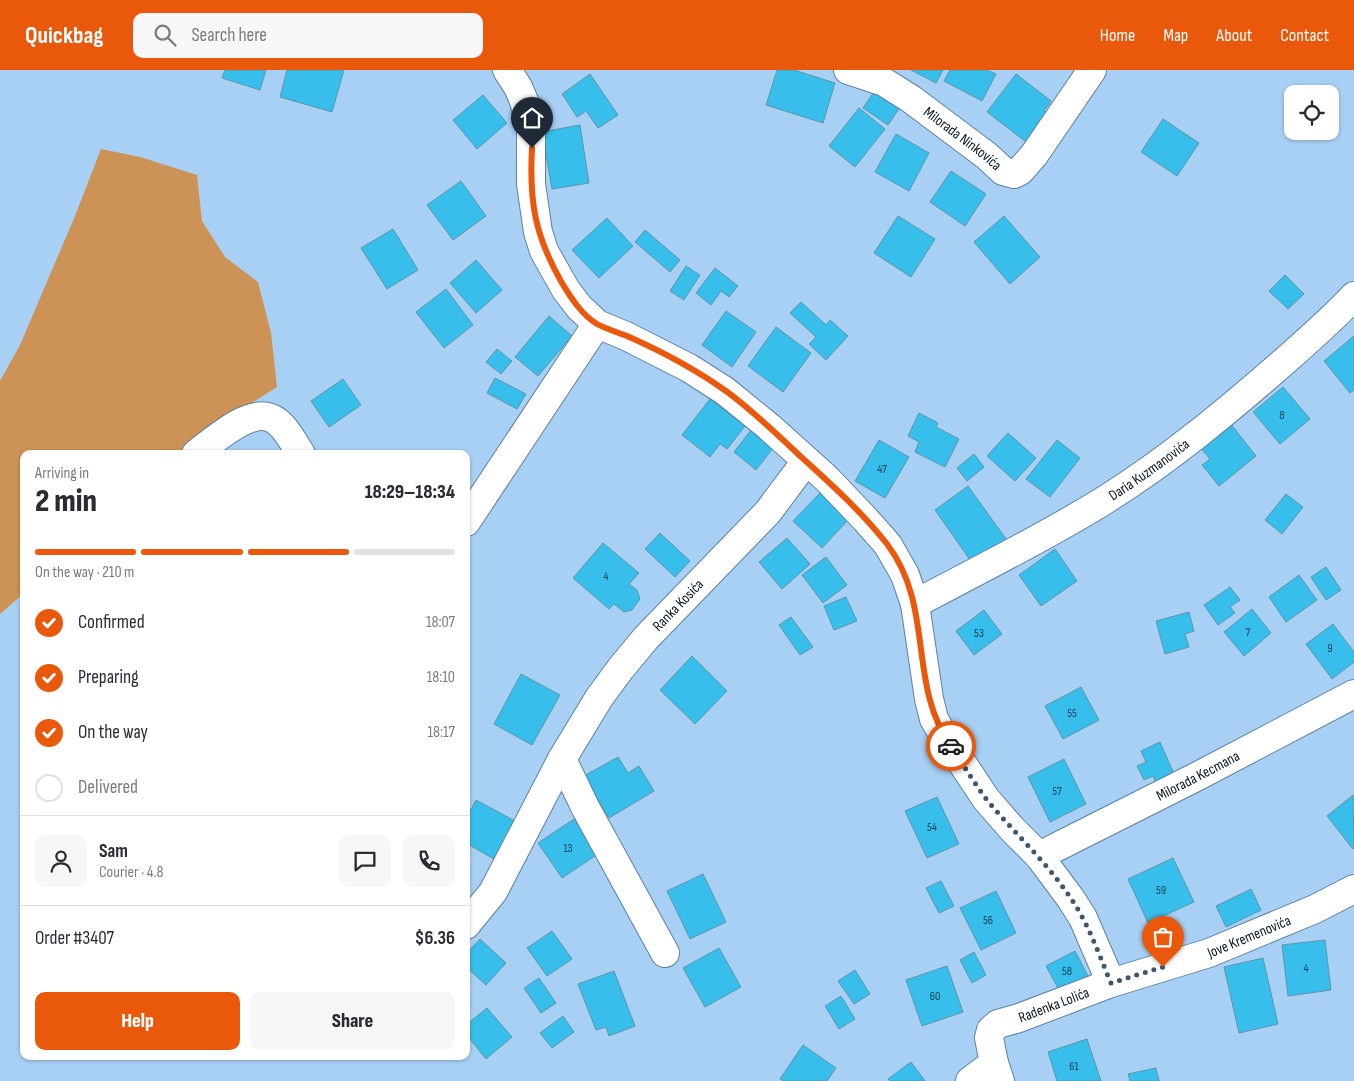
<!DOCTYPE html>
<meta charset="utf-8">
<style>
body{margin:0;font-family:"Sofia Sans Condensed",sans-serif;background:#f7f7f7;color:#2b2b33;height:100vh;display:flex;flex-direction:column;font-size:19px;white-space:nowrap}
*{box-sizing:border-box;margin:0}
p{font-size:16px;color:#7c7c81}
.icon{flex:none;width:28px;height:28px;fill:none;stroke:currentColor;stroke-width:2;stroke-linecap:round;stroke-linejoin:round}
.map{position:relative;flex:1;overflow:hidden}
.sheet{position:absolute;left:20px;top:380px;width:450px;height:610px;display:flex;flex-direction:column;background:#fff;border-radius:10px;box-shadow:0 1px 4px #0004}
.sheet>*{flex:none}
.buttons{position:absolute;left:1284px;top:15px;display:grid;gap:10px}
.buttons a{display:grid;place-items:center;width:55px;height:55px;border-radius:10px;background:#fff;box-shadow:0 1px 4px #0004;font-size:25px}
.pin{position:absolute;display:grid;place-items:center;width:42px;height:42px;color:#fff;margin:-51px -21px;border-radius:50% 50% 50% 0;rotate:-45deg;box-shadow:0 0 5px #0007}
.pin .icon{rotate:45deg}
.courier{position:absolute;display:grid;place-items:center;width:50px;height:50px;margin:-25px;border:4px solid #ea580c;border-radius:50%;background:#fff;color:#222;box-shadow:0 1px 6px #0007}
.headline em{font-style:normal;font-weight:800}
.headline div{display:flex;flex-direction:column-reverse}
.headline{display:flex;align-items:center;justify-content:space-between;height:85px;padding:0 15px}
h1{font-size:32px;font-weight:800;line-height:38px}
.bar{display:grid;grid-template-columns:repeat(4,1fr);gap:8px 5px;align-content:center;height:60px;padding:0 15px}
.bar i{height:6px;border-radius:4px;background:#e1e1e2}
.bar .selected{background:#ea580c}
.bar p{grid-column:span 4}
.line{display:flex;align-items:center;gap:12px;padding:0 15px;border-top:1px solid #e1e1e2}
.line div{flex:1}
.round{display:grid;place-items:center;flex:none;width:52px;height:52px;border-radius:10px;background:#f7f7f7}
ol{padding:0 15px;list-style:none}
li{display:flex;align-items:center;gap:15px;height:55px}
li p{margin-inline-start:auto}
li .icon{padding:5px;border-radius:50%;background:#ea580c;color:#fff;stroke-width:4}
li:last-child{color:#7c7c81}
li i{width:28px;height:28px;border:2px solid #e1e1e2;border-radius:50%}
.button{display:flex;gap:10px;margin-top:auto;padding:10px 15px}
.button a{flex:1;height:58px;border-radius:10px;background:#ea580c;color:#fff;font-size:20px;font-weight:800;line-height:58px;text-align:center}
.button a+a{background:#f7f7f7;color:#2b2b33}
header{display:flex;align-items:center;gap:30px;box-sizing:border-box;height:70px;padding:0 25px;background:#ea580c;color:#fff}
header strong{font-size:24px}
nav{display:flex;gap:28px;margin-inline-start:auto;font-size:18px}
.search{width:350px;height:45px;background:#f7f7f7;display:flex;align-items:center;gap:12px;box-sizing:border-box;padding:0 18px;border-radius:10px;color:#7c7c81;font-size:19px}
.map>svg:first-child{display:block}
.green{fill:#cd9255}
.building{fill:#38beea;stroke:#5e95aa}
.lines{fill:none;stroke-linecap:round;stroke-linejoin:round}
.minor-casing{stroke:#5c82a3;stroke-width:30}
.minor{stroke:#fff;stroke-width:28}
.done{stroke:#3f576c;stroke-width:5;stroke-dasharray:0 9}
.route{stroke:#ea580c;stroke-width:6}
.labels{text-anchor:middle;stroke-width:4;stroke-linejoin:round;paint-order:stroke}
.number-label{font-size:12px;fill:#134055}
.street-label{font-size:15px;fill:#071623;stroke:#a8d0f4}
</style>
<header>
<strong>Quickbag</strong>
<div class="search"><svg class="icon" aria-label="search" viewBox="0 0 24 24"><circle cx="10" cy="10" r="6"/><path d="M15 15l6 6"/></svg>Search here</div>
<nav><a>Home</a><a>Map</a><a>About</a><a>Contact</a></nav>
</header>
<div class="map">
<svg width="1354" height="1011" viewBox="0 0 1354 1011">
<rect width="100%" height="100%" fill="#a8d0f4"/>
<path class="green" d="M 101,79 L 140,87 L 197,105 L 202,151 L 225,187 L 258,212 L 271,263 L 277,317 L 217,355 L 182,384 L 24,384 L 24,523 L 0,544 L 0,311 L 20,275 L 75,146 Z"/>
<path class="building" d="M 225,0 L 266,0 L 260,20 L 222,8 Z
M 287,0 L 344,0 L 332,42 L 280,27 Z
M 777,0 L 794,0 L 835,13 L 823,53 L 766,35 Z
M 911,0 L 943,0 L 936,13 Z
M 950,0 L 987,0 L 996,4 L 982,31 L 944,11 Z
M 590,4 L 618,45 L 598,58 L 586,41 L 577,47 L 562,24 Z
M 1016,4 L 1051,31 L 1044,41 L 1052,47 L 1030,75 L 987,42 Z
M 875,20 L 900,37 L 888,55 L 863,38 Z
M 483,25 L 507,53 L 477,79 L 453,50 Z
M 859,38 L 885,59 L 855,97 L 829,76 Z
M 1163,49 L 1199,73 L 1177,106 L 1141,82 Z
M 580,55 L 589,113 L 552,119 L 542,62 Z
M 896,64 L 929,83 L 909,121 L 875,102 Z
M 951,101 L 986,124 L 965,156 L 930,132 Z
M 461,111 L 486,146 L 453,170 L 427,135 Z
M 898,146 L 935,169 L 911,207 L 874,183 Z
M 1004,146 L 1040,187 L 1010,214 L 974,172 Z
M 607,148 L 633,176 L 599,208 L 572,180 Z
M 393,159 L 418,200 L 387,219 L 361,178 Z
M 645,160 L 680,190 L 670,202 L 635,172 Z
M 476,190 L 502,220 L 476,243 L 450,213 Z
M 686,196 L 700,205 L 684,230 L 670,221 Z
M 715,198 L 738,216 L 729,227 L 721,221 L 711,235 L 696,223 Z
M 1285,205 L 1304,224 L 1288,239 L 1269,221 Z
M 446,219 L 473,255 L 444,278 L 416,242 Z
M 801,232 L 826,255 L 830,250 L 848,266 L 826,290 L 809,274 L 816,267 L 790,243 Z
M 726,241 L 756,262 L 732,297 L 702,275 Z
M 549,246 L 572,266 L 538,306 L 515,287 Z
M 776,257 L 811,283 L 783,322 L 748,296 Z
M 1354,266 L 1354,320 L 1350,323 L 1324,291 Z
M 497,279 L 512,291 L 501,304 L 486,292 Z
M 495,308 L 526,324 L 517,339 L 487,323 Z
M 343,309 L 361,335 L 329,357 L 311,331 Z
M 1283,317 L 1310,349 L 1280,374 L 1253,342 Z
M 710,329 L 745,356 L 727,379 L 720,374 L 710,387 L 682,365 Z
M 919,343 L 938,353 L 936,357 L 959,369 L 945,397 L 915,382 L 919,372 L 908,366 Z
M 1230,353 L 1256,386 L 1219,416 L 1202,395 L 1210,389 L 1200,377 Z
M 752,359 L 774,377 L 756,400 L 734,382 Z
M 1008,363 L 1036,388 L 1015,411 L 987,386 Z
M 879,370 L 909,387 L 885,428 L 855,411 Z
M 1057,370 L 1080,388 L 1050,427 L 1026,409 Z
M 974,384 L 984,397 L 967,411 L 957,398 Z
M 968,416 L 1009,473 L 975,497 L 935,440 Z
M 821,422 L 849,449 L 822,478 L 793,451 Z
M 1286,424 L 1303,437 L 1282,464 L 1265,450 Z
M 660,463 L 690,491 L 675,507 L 645,479 Z
M 787,468 L 810,494 L 782,519 L 759,492 Z
M 603,473 L 639,503 L 629,514 L 637,520 L 640,529 L 632,540 L 624,542 L 614,534 L 609,539 L 573,508 Z
M 1055,479 L 1077,511 L 1041,536 L 1019,505 Z
M 826,487 L 847,515 L 823,533 L 802,505 Z
M 1326,497 L 1341,520 L 1326,530 L 1311,507 Z
M 1299,505 L 1317,530 L 1286,552 L 1269,527 Z
M 1230,517 L 1240,530 L 1230,537 L 1235,543 L 1218,555 L 1204,535 Z
M 846,527 L 857,551 L 834,560 L 824,536 Z
M 1252,539 L 1271,563 L 1244,586 L 1224,562 Z
M 984,540 L 1002,564 L 974,585 L 956,561 Z
M 1189,542 L 1194,561 L 1185,564 L 1189,577 L 1165,584 L 1156,551 Z
M 791,547 L 813,577 L 800,585 L 779,555 Z
M 1333,554 L 1354,582 L 1354,592 L 1332,609 L 1306,574 Z
M 692,586 L 727,621 L 695,654 L 660,620 Z
M 521,604 L 560,625 L 532,675 L 494,654 Z
M 1081,617 L 1099,650 L 1063,669 L 1045,636 Z
M 1160,672 L 1174,704 L 1156,713 L 1153,706 L 1144,710 L 1137,696 L 1146,692 L 1141,681 Z
M 618,687 L 628,703 L 639,696 L 654,721 L 609,748 L 584,706 Z
M 1064,689 L 1086,734 L 1050,752 L 1028,707 Z
M 1353,725 L 1354,778 L 1353,779 L 1327,746 Z
M 937,727 L 959,774 L 927,788 L 905,741 Z
M 476,730 L 515,751 L 494,789 L 466,773 L 466,749 Z
M 574,749 L 598,784 L 562,808 L 538,773 Z
M 1173,788 L 1194,832 L 1148,853 L 1128,809 Z
M 703,804 L 726,852 L 690,869 L 667,821 Z
M 941,811 L 954,836 L 939,843 L 926,818 Z
M 1251,819 L 1261,840 L 1226,857 L 1216,836 Z
M 996,821 L 1016,863 L 981,880 L 960,838 Z
M 552,861 L 572,889 L 547,906 L 527,878 Z
M 480,869 L 506,893 L 486,915 L 466,897 L 466,884 Z
M 1325,870 L 1331,920 L 1288,926 L 1282,875 Z
M 719,878 L 741,917 L 705,937 L 683,898 Z
M 1075,881 L 1088,906 L 1059,920 L 1046,896 Z
M 974,882 L 986,905 L 972,913 L 960,890 Z
M 1263,888 L 1278,954 L 1239,963 L 1224,897 Z
M 947,896 L 963,942 L 922,956 L 906,910 Z
M 855,900 L 870,924 L 854,934 L 838,911 Z
M 614,901 L 635,956 L 609,966 L 606,957 L 596,960 L 578,914 Z
M 539,908 L 556,933 L 541,943 L 524,918 Z
M 841,926 L 855,949 L 839,959 L 825,936 Z
M 487,938 L 512,967 L 486,989 L 466,964 L 466,955 Z
M 563,946 L 574,962 L 552,978 L 540,963 Z
M 1087,969 L 1101,1011 L 1057,1011 L 1048,982 Z
M 803,975 L 836,998 L 827,1011 L 784,1011 L 780,1009 Z
M 911,992 L 925,1011 L 890,1011 L 888,1009 Z
M 1156,998 L 1159,1011 L 1130,1011 L 1128,1004 Z"/>
<g class="lines">
<defs>
<g id="minor">
<path d="M 507,0 L 518,17 L 524,31 L 531,59 L 531,114 L 538,162 L 544,181 L 566,220 L 579,237 L 597,254 L 626,266 L 689,298 L 725,321 L 768,356 L 826,408 L 866,450 L 888,475 L 905,505 L 915,534 L 929,629 L 934,649 L 941,661 L 986,729 L 1013,760 L 1039,786 L 1071,829 L 1083,848 L 1111,913"/>
<path id="s1" d="M 848,0 L 884,12 L 911,29 L 987,86 L 1003,101 L 1014,104 L 1020,101 L 1034,85 L 1092,0"/>
<path d="M 196,384 C 212,372 249,338 271,348 C 284,353 293,372 301,384"/>
<path d="M 466,452 L 597,254"/>
<path id="s2" d="M 915,534 C 978,500 1044,468 1105,430 C 1167,391 1224,344 1279,296 C 1305,273 1331,251 1354,226"/>
<path d="M 562,689 L 585,737 L 665,883"/>
<path id="s3" d="M 1039,786 L 1196,707 L 1354,624"/>
<path id="s4" d="M 466,855 L 493,822 L 562,689 L 599,628 L 621,598 L 646,568 L 768,442 L 806,391"/>
<path d="M 970,1011 L 994,993"/>
<path id="s5" d="M 1000,1011 L 994,993 L 989,968 L 991,960 L 998,954 L 1019,948 L 1111,913 L 1209,883 L 1315,839 L 1354,819"/>
</g>
</defs>
<use href="#minor" class="minor-casing"/>
<use href="#minor" class="minor"/>
</g>
<g class="lines">
<path class="done" d="M 951,676 C 963,694 974,713 987,730 C 1015,764 1047,792 1072,830 C 1089,855 1099,885 1111,913 L 1163,897"/>
<path class="route" d="M 532,78 C 529,132 535,166 562,213 C 571,228 582,245 597,254 C 606,259 617,262 627,266 C 661,281 695,299 726,321 C 752,340 776,363 799,385 C 830,413 861,441 887,474 C 935,537 907,614 951,676"/>
</g>
<g class="labels">
<g class="number-label">
<text x="1282" y="349">8</text>
<text x="882" y="403">47</text>
<text x="606" y="510">4</text>
<text x="1248" y="566">7</text>
<text x="979" y="567">53</text>
<text x="1330" y="582">9</text>
<text x="1072" y="647">55</text>
<text x="1057" y="725">57</text>
<text x="932" y="761">54</text>
<text x="568" y="782">13</text>
<text x="1161" y="824">59</text>
<text x="988" y="854">56</text>
<text x="1306" y="902">4</text>
<text x="1067" y="905">58</text>
<text x="935" y="930">60</text>
<text x="1074" y="1000">61</text>
</g>
<g class="street-label">
<text dy="5" stroke="none"><textPath href="#s1" startOffset="135">Milorada Ninkovića</textPath></text>
<text dy="5" stroke="none"><textPath href="#s2" startOffset="270">Daria Kuzmanovića</textPath></text>
<text dy="5" stroke="none"><textPath href="#s4" startOffset="386">Ranka Kosića</textPath></text>
<text dy="5" stroke="none"><textPath href="#s3" startOffset="178">Milorada Kecmana</textPath></text>
<text dy="5" stroke="none"><textPath href="#s5" startOffset="328">Jove Kremenovića</textPath></text>
<text dy="5" stroke="none"><textPath href="#s5" startOffset="121">Radenka Lolića</textPath></text>
</g>
</g>
</svg>
<div class="buttons">
<a><svg class="icon" aria-label="locate" viewBox="0 0 24 24"><circle cx="12" cy="12" r="6"/><path d="M12 2v4M12 18v4M2 12h4M18 12h4"/></svg></a>
</div>
<div class="pin" style="left:1163px;top:897px;background:#ea580c"><svg class="icon" aria-label="bag" viewBox="0 0 24 24"><path d="M5 8h14l-1 12H6zM9 8a3 3 0 0 1 6 0"/></svg></div>
<div class="pin" style="left:532px;top:78px;background:#1f2937"><svg class="icon" aria-label="home" viewBox="0 0 24 24"><path d="M3 11l9-7 9 7M6 9v11h12V9"/></svg></div>
<div class="courier" style="left:951px;top:676px"><svg class="icon" aria-label="car" viewBox="0 0 24 24"><path d="M5 17H2v-5l4-1 3-4h7l3 4 3 1v5h-3M9 17h6M6 11h13"/><circle cx="7" cy="17" r="2"/><circle cx="17" cy="17" r="2"/></svg></div>
<section class="sheet">
<div class="headline"><div><h1>2 min</h1><p>Arriving in</p></div><em>18:29–18:34</em></div>
<div class="bar"><i class="selected"></i><i class="selected"></i><i class="selected"></i><i></i><p>On the way · 210 m</p></div>
<ol>
<li><svg class="icon" aria-label="check" viewBox="0 0 24 24"><path d="M5 12l5 5 9-10"/></svg>Confirmed<p>18:07</p></li>
<li><svg class="icon" aria-label="check" viewBox="0 0 24 24"><path d="M5 12l5 5 9-10"/></svg>Preparing<p>18:10</p></li>
<li><svg class="icon" aria-label="check" viewBox="0 0 24 24"><path d="M5 12l5 5 9-10"/></svg>On the way<p>18:17</p></li>
<li><i></i>Delivered</li>
</ol>
<div class="line" style="height:90px"><a class="round"><svg class="icon" aria-label="person" viewBox="0 0 24 24"><circle cx="12" cy="8" r="4"/><path d="M4 21q1-7 8-7t8 7"/></svg></a><div><b>Sam</b><p>Courier · 4.8</p></div><a class="round"><svg class="icon" aria-label="chat" viewBox="0 0 24 24"><path d="M4 5h16v11H9l-5 4z"/></svg></a><a class="round"><svg class="icon" aria-label="phone" viewBox="0 0 24 24"><path d="M5 4h4l2 5-3 2q2 4 5 5l2-3 5 2v4C11 20 4 13 5 4z"/></svg></a></div>
<div class="line" style="height:65px"><div>Order #3407</div><b>$6.36</b></div>
<div class="button"><a>Help</a><a>Share</a></div>
</section>
</div>
